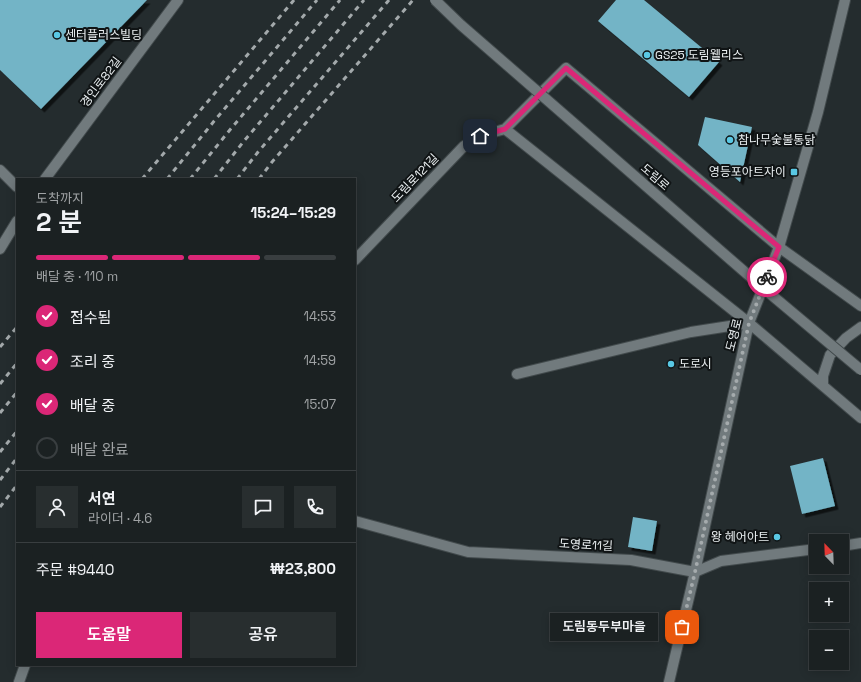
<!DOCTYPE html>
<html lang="ko">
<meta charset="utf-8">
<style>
body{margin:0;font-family:"Space Grotesk","Noto Sans KR",sans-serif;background:#282e2f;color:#f1f3f6;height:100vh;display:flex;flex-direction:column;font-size:15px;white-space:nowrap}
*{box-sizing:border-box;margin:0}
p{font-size:13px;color:#a0a3a5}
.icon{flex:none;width:22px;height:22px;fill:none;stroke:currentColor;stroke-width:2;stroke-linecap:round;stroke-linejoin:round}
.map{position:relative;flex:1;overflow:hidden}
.sheet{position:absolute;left:16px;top:178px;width:340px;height:488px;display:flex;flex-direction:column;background:#1b2122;border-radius:0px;box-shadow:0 2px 10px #0003,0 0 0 1px #393e40}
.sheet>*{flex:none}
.needle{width:26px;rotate:337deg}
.fabs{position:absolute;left:809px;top:534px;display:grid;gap:8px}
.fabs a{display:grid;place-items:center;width:40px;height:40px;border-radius:0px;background:#1b2122;box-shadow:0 2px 10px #0003,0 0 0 1px #393e40;font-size:20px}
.pin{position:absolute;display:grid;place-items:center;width:34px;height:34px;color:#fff;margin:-17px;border-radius:8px;box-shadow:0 2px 6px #0006}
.courier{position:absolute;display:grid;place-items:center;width:40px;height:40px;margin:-20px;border:3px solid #db2777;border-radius:50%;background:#fff;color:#222;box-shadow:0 1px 5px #0007}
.bubble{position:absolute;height:28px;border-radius:0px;background:#1b2122;box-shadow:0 2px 10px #0003,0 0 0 1px #393e40;font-size:13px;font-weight:600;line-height:28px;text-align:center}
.summary em{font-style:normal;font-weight:600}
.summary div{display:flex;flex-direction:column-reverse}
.summary{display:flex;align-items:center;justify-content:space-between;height:68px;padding:0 20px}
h1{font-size:26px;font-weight:600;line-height:30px}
.bar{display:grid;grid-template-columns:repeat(4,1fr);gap:6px 4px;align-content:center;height:48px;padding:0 20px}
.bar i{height:5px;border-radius:3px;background:#393e40}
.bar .current{background:#db2777}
.bar p{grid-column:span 4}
.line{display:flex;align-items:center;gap:10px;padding:0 20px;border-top:1px solid #393e40}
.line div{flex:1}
.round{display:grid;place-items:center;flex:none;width:42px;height:42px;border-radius:0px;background:#282e2f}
ol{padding:0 20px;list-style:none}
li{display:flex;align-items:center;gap:12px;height:44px}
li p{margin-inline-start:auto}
li .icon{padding:4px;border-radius:50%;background:#db2777;color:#fff;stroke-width:4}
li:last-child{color:#a0a3a5}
li i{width:22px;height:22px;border:2px solid #393e40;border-radius:50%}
.button{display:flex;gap:8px;margin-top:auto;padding:8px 20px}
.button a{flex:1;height:46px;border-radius:0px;background:#db2777;color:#fff;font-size:16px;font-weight:600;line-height:46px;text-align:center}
.button a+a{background:#282e2f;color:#f1f3f6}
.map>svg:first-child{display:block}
.building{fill:#73b4c6;filter:url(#shadow)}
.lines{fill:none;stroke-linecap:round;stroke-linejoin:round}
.minor-casing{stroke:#424a4c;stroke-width:12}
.tertiary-casing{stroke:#424a4c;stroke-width:12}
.secondary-casing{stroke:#424a4c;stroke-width:12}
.minor{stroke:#717a7d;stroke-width:10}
.tertiary{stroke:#717a7d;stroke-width:10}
.secondary{stroke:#717a7d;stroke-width:10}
.rail{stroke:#a3a9ab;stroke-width:3;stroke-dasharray:5 5;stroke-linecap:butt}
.secondary-bridge-casing{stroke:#424a4c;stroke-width:12;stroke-linecap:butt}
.secondary-bridge{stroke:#717a7d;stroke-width:10}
.done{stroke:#a5abad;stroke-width:4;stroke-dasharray:0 7.2}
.route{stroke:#db2777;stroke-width:5}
.poi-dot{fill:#59c8e4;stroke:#101415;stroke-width:1.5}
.labels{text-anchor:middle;stroke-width:4;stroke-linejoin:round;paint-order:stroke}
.poi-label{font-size:12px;fill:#ebf0f2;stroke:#101415;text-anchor:start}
.street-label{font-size:12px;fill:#ebf0f2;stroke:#101415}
</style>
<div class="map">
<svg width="861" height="682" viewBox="0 0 861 682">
<defs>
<filter id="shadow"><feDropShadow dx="3.5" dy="3.5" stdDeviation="0" flood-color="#0009"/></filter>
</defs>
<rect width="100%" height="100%" fill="#242c2e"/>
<path class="building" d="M 0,0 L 147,0 L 41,109 L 0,70 Z
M 616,0 L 644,0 L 719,62 L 689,97 L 598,21 Z
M 705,117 L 752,127 L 740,182 L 698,145 Z
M 823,458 L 835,506 L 802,514 L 790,466 Z
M 633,517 L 657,521 L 652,551 L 628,547 Z"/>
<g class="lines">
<defs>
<path id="minor" d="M 0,170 L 17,187
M 45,179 L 178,0
M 0,249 L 17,221
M 355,260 L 464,146 L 480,136 L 505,129
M 749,323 L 505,129 L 566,68 L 779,247
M 517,374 L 691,332 L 749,323
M 355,521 L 468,552 L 631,560 L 695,572 L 721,561 L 816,549
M 842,546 L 861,543
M 19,682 L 25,665"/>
<path id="tertiary" d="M 669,682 L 695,572 L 749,323 L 779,247 L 818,112 L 845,0"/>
<path id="secondary" d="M 779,247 L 861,306
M 749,323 L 861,418
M 823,385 L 823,376 L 830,355 L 846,338 L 861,327"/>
</defs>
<use href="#minor" class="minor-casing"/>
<use href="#tertiary" class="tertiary-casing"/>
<use href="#secondary" class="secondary-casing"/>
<use href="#minor" class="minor"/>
<use href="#tertiary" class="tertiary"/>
<use href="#secondary" class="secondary"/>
<path class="rail" d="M 142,179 L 294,0
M 167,179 L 215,120 L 317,0
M 190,179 L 229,131 L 340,0
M 214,179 L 244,141 L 364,0
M 237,179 L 258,152 L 389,0
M 259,179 L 272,162 L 413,0
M 0,347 L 17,327
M 0,384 L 17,363
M 0,413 L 17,392
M 0,452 L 17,431
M 0,480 L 17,458
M 0,507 L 17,485"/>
<defs>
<path id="secondary-bridge" d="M 435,0 L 461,25 L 762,287 L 861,370"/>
</defs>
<use href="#secondary-bridge" class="secondary-bridge-casing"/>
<use href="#secondary-bridge" class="secondary-bridge"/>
</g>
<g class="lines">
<path class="done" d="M 682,627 L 695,572 L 749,323 L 767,277"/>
<path class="route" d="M 480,136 L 505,129 L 566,68 L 779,247 L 767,277"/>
</g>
<g class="poi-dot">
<circle cx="57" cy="35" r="4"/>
<circle cx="647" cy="55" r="4"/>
<circle cx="730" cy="140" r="4"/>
<rect x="790" y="168" width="8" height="8" rx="2"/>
<circle cx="671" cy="364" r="4"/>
<circle cx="777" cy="537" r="4"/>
</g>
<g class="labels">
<g class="poi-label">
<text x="65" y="39">센터플러스빌딩</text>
<text x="655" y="59">GS25 도림웰리스</text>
<text x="738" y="144">참나무숯불통닭</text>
<text x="786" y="176" text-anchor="end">영등포아트자이</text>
<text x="679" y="368">도로시</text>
<text x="769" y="541" text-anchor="end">왕 헤어아트</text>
</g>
<g class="street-label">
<text transform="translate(101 82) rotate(-53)" y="4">경인로82길</text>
<text transform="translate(655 177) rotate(41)" y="4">도림로</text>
<text transform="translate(415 178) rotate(-46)" y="4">도림로121길</text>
<text transform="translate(734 335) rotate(-76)" y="4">도영로</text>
<text transform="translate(586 545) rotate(3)" y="4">도영로11길</text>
</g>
</g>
</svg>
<div class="fabs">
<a><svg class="needle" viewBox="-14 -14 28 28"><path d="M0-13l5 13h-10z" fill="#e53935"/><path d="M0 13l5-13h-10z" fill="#a0a3a5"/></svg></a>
<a>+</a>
<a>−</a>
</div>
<div class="pin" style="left:682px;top:627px;background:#ea580c"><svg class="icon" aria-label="bag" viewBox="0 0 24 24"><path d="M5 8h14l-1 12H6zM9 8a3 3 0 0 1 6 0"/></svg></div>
<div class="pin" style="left:480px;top:136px;background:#1f2937"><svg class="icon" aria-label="home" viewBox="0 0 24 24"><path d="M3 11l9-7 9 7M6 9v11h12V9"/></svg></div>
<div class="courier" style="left:767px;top:277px"><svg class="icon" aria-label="bike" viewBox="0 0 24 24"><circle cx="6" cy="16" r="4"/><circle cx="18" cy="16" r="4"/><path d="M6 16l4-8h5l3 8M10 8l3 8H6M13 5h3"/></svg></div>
<div class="bubble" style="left:550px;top:613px;width:108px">도림동두부마을</div>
<section class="sheet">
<div class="summary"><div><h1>2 분</h1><p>도착까지</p></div><em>15:24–15:29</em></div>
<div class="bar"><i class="current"></i><i class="current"></i><i class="current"></i><i></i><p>배달 중 · 110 m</p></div>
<ol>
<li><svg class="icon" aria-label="check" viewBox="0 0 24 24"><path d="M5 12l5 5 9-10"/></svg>접수됨<p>14:53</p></li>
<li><svg class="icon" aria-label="check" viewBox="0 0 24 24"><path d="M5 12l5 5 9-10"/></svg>조리 중<p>14:59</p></li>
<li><svg class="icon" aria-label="check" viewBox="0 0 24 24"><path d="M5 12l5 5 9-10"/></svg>배달 중<p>15:07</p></li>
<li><i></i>배달 완료</li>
</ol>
<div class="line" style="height:72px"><a class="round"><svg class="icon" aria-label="person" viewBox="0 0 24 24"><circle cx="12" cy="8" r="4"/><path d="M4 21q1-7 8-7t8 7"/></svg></a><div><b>서연</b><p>라이더 · 4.6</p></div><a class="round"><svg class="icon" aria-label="chat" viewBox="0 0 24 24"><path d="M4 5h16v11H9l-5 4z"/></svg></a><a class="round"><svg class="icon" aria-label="phone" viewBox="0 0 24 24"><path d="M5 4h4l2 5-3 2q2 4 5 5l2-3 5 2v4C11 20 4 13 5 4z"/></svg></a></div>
<div class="line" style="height:52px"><div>주문 #9440</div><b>₩23,800</b></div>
<div class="button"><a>도움말</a><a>공유</a></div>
</section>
</div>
